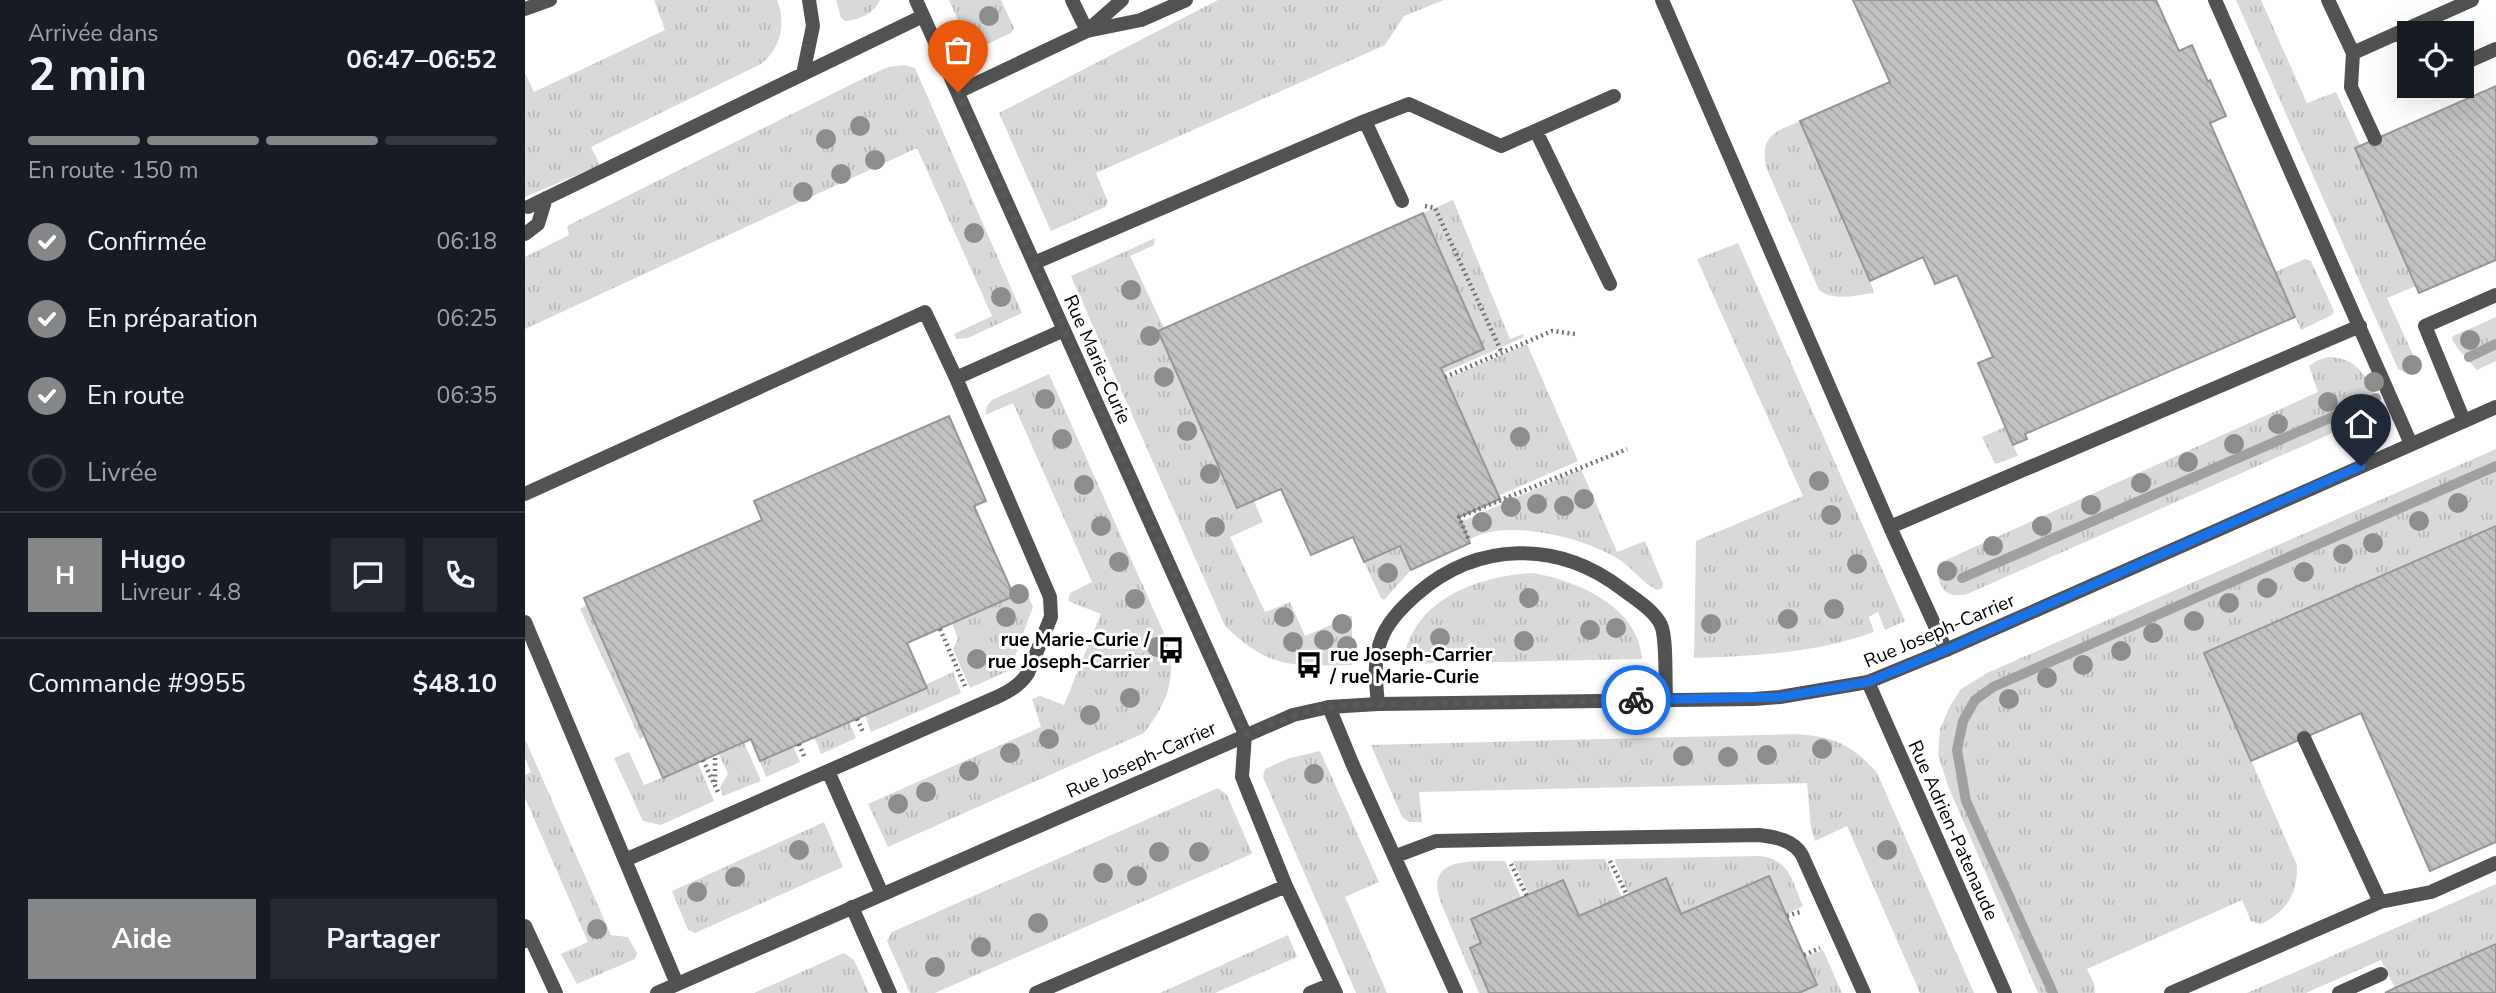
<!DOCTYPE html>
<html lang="fr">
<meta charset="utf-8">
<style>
body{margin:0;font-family:"Nunito Sans",sans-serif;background:#242831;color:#f1f3f6;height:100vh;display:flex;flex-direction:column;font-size:26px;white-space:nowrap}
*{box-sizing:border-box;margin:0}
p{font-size:23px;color:#9ea1a6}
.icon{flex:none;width:38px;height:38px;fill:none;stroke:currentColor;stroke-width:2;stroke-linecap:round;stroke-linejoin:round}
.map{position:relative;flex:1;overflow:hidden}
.side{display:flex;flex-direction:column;background:#171b24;width:525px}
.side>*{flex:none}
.buttons{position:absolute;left:1872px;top:21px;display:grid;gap:14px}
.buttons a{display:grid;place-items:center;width:77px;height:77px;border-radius:0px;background:#171b24;box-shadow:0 7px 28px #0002;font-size:35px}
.pin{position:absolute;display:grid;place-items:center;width:60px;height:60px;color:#fff;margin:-72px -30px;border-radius:50% 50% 50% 0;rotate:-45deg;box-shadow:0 0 7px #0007}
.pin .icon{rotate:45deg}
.courier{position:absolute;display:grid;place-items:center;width:70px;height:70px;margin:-35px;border:5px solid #1a73e8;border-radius:50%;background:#fff;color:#222;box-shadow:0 2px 9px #0007}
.overview em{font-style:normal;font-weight:700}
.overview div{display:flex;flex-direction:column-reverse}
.overview{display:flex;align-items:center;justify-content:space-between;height:119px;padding:0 28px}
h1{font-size:46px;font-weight:700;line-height:52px}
.bar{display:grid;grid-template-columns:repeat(4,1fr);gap:10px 7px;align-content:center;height:84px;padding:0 28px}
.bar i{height:9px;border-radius:5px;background:#363941}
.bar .active{background:#858687}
.bar p{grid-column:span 4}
.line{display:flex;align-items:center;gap:18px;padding:0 28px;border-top:2px solid #363941}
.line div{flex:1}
.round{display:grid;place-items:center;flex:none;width:74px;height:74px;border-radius:0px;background:#242831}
ol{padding:0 28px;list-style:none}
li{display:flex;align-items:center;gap:21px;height:77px}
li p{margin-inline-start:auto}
li .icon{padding:7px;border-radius:50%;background:#858687;color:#fff;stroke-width:4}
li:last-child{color:#9ea1a6}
li i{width:38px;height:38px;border:4px solid #363941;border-radius:50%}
.button{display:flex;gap:14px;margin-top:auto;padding:14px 28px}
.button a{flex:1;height:80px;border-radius:0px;background:#858687;color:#fff;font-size:28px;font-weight:700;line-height:80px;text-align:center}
.button a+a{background:#242831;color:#f1f3f6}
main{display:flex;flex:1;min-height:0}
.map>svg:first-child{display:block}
.grass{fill:url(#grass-tufts)}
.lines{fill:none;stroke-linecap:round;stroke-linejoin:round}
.stream{stroke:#a0a0a0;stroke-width:10}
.building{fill:url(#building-back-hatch);stroke:#969696;stroke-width:2}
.path{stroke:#747474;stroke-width:4.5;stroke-dasharray:2 3.5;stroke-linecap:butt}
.service{stroke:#525252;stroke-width:14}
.minor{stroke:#525252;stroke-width:14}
.tertiary{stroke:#525252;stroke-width:14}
.tree{fill:#8d8d8d}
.done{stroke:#595959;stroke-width:7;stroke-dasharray:0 12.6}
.route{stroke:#1a73e8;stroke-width:9}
.labels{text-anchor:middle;stroke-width:6;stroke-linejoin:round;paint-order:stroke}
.street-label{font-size:19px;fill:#000;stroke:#fff}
.poi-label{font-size:19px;font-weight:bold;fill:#000;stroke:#fff;text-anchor:end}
</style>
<main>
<section class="side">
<div class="overview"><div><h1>2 min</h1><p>Arrivée dans</p></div><em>06:47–06:52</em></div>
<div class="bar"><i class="active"></i><i class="active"></i><i class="active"></i><i></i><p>En route · 150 m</p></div>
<ol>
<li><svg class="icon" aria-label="check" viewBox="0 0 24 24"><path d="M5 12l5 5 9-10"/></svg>Confirmée<p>06:18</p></li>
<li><svg class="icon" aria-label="check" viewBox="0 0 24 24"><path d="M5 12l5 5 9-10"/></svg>En préparation<p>06:25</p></li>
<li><svg class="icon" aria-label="check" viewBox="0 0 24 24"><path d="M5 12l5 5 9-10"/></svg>En route<p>06:35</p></li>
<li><i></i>Livrée</li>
</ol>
<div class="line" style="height:126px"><b class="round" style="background:#858687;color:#fff">H</b><div><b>Hugo</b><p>Livreur · 4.8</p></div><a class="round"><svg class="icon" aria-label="chat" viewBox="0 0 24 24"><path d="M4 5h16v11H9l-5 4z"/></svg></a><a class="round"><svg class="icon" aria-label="phone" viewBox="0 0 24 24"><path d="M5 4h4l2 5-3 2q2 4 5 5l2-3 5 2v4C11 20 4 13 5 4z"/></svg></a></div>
<div class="line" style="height:91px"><div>Commande #9955</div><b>$48.10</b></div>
<div class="button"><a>Aide</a><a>Partager</a></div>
</section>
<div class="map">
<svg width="1971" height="993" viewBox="0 0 1971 993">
<defs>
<pattern id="grass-tufts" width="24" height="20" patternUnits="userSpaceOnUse" patternTransform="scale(1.75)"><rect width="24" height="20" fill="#d9d9d9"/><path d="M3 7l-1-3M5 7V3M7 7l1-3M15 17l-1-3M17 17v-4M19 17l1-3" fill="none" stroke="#b8b8b8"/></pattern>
<pattern id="building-back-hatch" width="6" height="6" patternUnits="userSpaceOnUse" patternTransform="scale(1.75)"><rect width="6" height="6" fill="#c2c2c2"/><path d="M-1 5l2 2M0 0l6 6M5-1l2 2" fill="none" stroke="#a5a5a5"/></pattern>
</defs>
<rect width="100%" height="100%" fill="#fff"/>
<path class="grass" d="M 129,0 L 252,0 C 262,24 255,49 236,64 L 66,147 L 75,165 L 0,197 L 0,73 L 9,92 L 140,30 Z
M 311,0 L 355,0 C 348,14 335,20 320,21 L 316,18 Z
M 424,0 L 476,0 L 489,28 L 486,33 L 447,51 Z
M 693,0 L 919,0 L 879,16 L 860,45 L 571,173 L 583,202 L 580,207 L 526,231 L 474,113 Z
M 1711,0 L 1736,0 L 1782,103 L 1811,92 L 1835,145 L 1830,148 L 1891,286 L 1862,298 L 1891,361 L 1892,366 L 1887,371 L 1879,372 L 1873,369 Z
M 379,65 L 390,68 L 497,313 L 443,338 L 431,339 L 429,334 L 467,316 L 392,148 L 0,329 L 0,257 L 44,235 L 42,226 L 331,82 L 363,67 Z
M 1275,121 L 1345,281 L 1349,293 C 1331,295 1310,302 1294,290 L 1241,167 C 1235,136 1249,132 1275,121 Z
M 928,200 L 985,339 L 998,334 L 999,337 L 918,373 L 916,368 L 959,349 L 898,213 Z
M 630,238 L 629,245 L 605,256 L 639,328 L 633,331 L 712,508 L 729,501 L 738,522 L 705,537 L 740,612 L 765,602 L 780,636 L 815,621 L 813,615 L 827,616 L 827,665 C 767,666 746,670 700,626 L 546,276 Z
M 1213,243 L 1380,621 L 1360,630 L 1353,612 L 1344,617 L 1349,632 C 1291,653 1231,656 1169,658 L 1171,541 L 1278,496 L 1172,259 Z
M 1780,259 L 1786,261 L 1809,311 L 1807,315 L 1776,330 L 1750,272 Z
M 1971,317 L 1971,361 L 1952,370 L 1933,349 L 1927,339 L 1928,336 Z
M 1002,344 L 1053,461 L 973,496 L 921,379 Z
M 1803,357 C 1832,357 1842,377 1853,401 L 1850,411 L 1846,416 L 1440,595 C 1434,595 1426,596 1421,592 C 1414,586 1411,570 1414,563 L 1793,392 L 1784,366 L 1791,361 Z
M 524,374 L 642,640 C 652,680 643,701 619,733 L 363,847 L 343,804 L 516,727 L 507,699 L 515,696 L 539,705 L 576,614 L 543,601 L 545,593 L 567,582 L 488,403 L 460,415 L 462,406 L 467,400 Z
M 1480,427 L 1493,456 L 1470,464 L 1457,437 Z
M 1971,449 L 1971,526 L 1679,653 L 1772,865 C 1773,894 1761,912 1736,924 L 1726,921 L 1717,900 L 1562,969 L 1569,983 L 1570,993 L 1513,993 L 1423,786 L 1413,754 L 1415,729 L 1425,706 L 1436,689 L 1462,673 Z
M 1056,469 L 1092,552 L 1120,541 L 1138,584 L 1137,588 L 1133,590 C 1124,588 1105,567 1095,560 C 1062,538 980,517 944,540 L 936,522 Z
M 875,546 L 886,570 L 859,600 L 856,598 L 839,562 Z
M 1008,573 C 1053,581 1114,607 1117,659 L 878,664 C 886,600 951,576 1008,573 Z
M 499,585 L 508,607 L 485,670 L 445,688 L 428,649 L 433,639 L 427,623 L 488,597 L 486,591 Z
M 62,605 L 120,736 L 115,739 L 55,609 Z
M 428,672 L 436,693 L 346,732 L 340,715 L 401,688 L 400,685 Z
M 324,722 L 331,738 L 296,754 L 289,737 Z
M 1270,734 C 1307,736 1327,744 1352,773 L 1449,993 L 1395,993 L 1322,826 L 1290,841 L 1286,828 L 1282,783 L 894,792 L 897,822 L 884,822 L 877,817 L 846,745 Z
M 0,739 L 86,935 L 103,937 L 112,953 L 110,959 L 52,984 L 36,954 L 63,942 L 0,798 L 0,775 L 6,772 L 0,758 Z
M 219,742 L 236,781 L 198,796 L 195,787 L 203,774 L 194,754 Z
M 268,746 L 275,762 L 241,777 L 235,761 Z
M 795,751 L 854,882 L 820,897 L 862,993 L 831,993 L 738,777 L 740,769 L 765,758 Z
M 104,752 L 119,785 L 173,763 L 189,801 L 136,825 L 118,821 L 89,758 Z
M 693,788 L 702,795 L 727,853 L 724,855 L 410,993 L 385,993 L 362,941 L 367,932 Z
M 299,822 L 318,867 L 170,933 L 163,930 L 147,891 Z
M 1234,856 C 1265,859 1267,881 1278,906 L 1261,915 L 1244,876 L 1156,914 L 1104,894 L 1089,859 Z
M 1080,859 L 1097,898 L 1054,916 L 1038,880 L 1004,894 L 988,861 Z
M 980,861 L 996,898 L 956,943 L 945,949 L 964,993 L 954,993 L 916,903 C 898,855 948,862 980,861 Z
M 1971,884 L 1971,944 L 1870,988 L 1856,960 L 1781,993 L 1722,993 Z
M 763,935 L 772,957 L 690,993 L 635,993 Z
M 1298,950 L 1317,993 L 1275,993 L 1292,985 L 1280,957 Z
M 319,953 L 329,960 L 344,993 L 229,993 Z"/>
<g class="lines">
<path class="stream" d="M 1944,357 L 1971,344
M 1437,578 L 1851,398
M 1528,993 L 1441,801 L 1432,750 L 1438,721 L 1450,700 L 1468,687 L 1971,466"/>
</g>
<path class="building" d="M 1328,0 L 1631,0 L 1654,51 L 1667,45 L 1683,82 L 1685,80 L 1701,116 L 1685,123 L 1770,317 L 1500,434 L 1502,439 L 1488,445 L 1453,363 L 1468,357 L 1432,275 L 1410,284 L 1398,257 L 1345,281 L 1275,121 L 1365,82 Z
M 1971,86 L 1971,260 L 1894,293 L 1830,148 Z
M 898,213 L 959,349 L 916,368 L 975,499 L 934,517 L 945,543 L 886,570 L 875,546 L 839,562 L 828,537 L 786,555 L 756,489 L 712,508 L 633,331 Z
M 424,416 L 461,501 L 449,506 L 489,596 L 382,643 L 402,688 L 235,761 L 226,739 L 138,778 L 59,598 L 237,520 L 229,501 Z
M 1971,526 L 1971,842 L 1905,871 L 1836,713 L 1726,761 L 1679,653 Z
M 1244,876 L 1292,985 L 1274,993 L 964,993 L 945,948 L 956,943 L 946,919 L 1038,880 L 1054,916 L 1141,878 L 1156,914 Z
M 1971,944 L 1971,993 L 1860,993 L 1870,988 Z"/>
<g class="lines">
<path class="path" d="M 900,206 L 910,208 L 977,353
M 920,377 L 1027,331 L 1050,334
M 943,538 L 934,517 L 1102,449
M 415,629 L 440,686
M 332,719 L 338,732
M 274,744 L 279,756
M 178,760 L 194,794
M 190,782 L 190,755
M 1085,861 L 1102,895
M 986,864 L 1002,896
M 1262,916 L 1275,912
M 1279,955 L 1295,948"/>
<path class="service" d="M 1137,0 L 1365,527
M 1690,0 L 1886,444
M 1803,0 L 1828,53 L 1875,32
M 0,9 L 25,0
M 563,30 L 597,0
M 562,31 L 616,20 L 661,0
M 1828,53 L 1826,87 L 1850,139
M 1885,55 L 1875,32 L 1947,0
M 1937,64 L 1971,49
M 278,74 L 288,26 L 284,0
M 433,92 L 562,31 L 547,0
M 840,121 L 884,104 L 976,146 L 1089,96
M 1011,131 L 1085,284
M 3,207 L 398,16
M 0,234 L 13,224 L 21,198
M 509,263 L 840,121 L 877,201
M 1939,421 L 1900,326 L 1971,295
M 0,494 L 400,312 L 431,378
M 0,622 L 152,984
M 1421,650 L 1365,527 L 1835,326
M 853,704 C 851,683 848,660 856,640 C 862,622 877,607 892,594 C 953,541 1033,540 1097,589 C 1110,599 1129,610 1136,625 C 1142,638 1140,683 1141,700
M 804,707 L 827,763 L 931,993
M 303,771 L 357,894
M 871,856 L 911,841 L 1234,835 C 1251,837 1268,840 1277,855 L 1339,993
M 100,860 L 472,697 C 485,691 495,685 503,673 L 526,617 L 525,597 L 431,378 L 539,330
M 761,886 L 811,993
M 1855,902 L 1906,892 L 1971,863
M 327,907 L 365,993
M 0,926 L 6,939
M 0,941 L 6,939 L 31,993
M 511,993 L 761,886 L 717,777 L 720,734
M 785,993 L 807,984
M 1646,993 L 1855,902 L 1779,738
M 1814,993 L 1856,974"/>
<path class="minor" d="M 391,0 L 720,734
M 1343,682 L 1480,993"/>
<path class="tertiary" d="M 132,993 L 768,715 L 804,707 L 853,704 L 1229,699 L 1255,697 L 1343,682 L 1421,650 L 1971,407"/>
</g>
<g class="tree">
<circle cx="464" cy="16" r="10"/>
<circle cx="335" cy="126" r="10"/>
<circle cx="301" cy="139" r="10"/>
<circle cx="350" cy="160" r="10"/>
<circle cx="316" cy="174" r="10"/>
<circle cx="278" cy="192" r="10"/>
<circle cx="449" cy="233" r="10"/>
<circle cx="606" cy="290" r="10"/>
<circle cx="476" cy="297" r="10"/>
<circle cx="625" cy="336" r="10"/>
<circle cx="1945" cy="340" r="10"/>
<circle cx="1887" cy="365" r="10"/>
<circle cx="639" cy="377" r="10"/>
<circle cx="1849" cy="382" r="10"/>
<circle cx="520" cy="399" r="10"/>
<circle cx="1803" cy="402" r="10"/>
<circle cx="1753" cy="424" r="10"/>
<circle cx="662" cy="431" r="10"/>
<circle cx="995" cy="437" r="10"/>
<circle cx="537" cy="439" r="10"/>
<circle cx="1709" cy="444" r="10"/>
<circle cx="1663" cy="462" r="10"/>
<circle cx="685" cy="474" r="10"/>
<circle cx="1294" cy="481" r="10"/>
<circle cx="1616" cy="483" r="10"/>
<circle cx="559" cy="485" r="10"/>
<circle cx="1059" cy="499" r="10"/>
<circle cx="1933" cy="503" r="10"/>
<circle cx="1012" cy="504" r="10"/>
<circle cx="1566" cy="505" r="10"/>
<circle cx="1039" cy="506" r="10"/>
<circle cx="986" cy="507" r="10"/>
<circle cx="1306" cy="515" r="10"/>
<circle cx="1894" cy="521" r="10"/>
<circle cx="957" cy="522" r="10"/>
<circle cx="576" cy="526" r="10"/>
<circle cx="1517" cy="526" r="10"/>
<circle cx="690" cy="527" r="10"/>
<circle cx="1848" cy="543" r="10"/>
<circle cx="1468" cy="546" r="10"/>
<circle cx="1818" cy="554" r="10"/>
<circle cx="594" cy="562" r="10"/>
<circle cx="1332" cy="564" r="10"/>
<circle cx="1422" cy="571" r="10"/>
<circle cx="1779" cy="572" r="10"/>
<circle cx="863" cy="573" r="10"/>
<circle cx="1742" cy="588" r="10"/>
<circle cx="494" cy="594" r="10"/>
<circle cx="1004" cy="598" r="10"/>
<circle cx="610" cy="599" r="10"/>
<circle cx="1704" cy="603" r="10"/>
<circle cx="1309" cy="609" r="10"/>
<circle cx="481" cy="617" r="10"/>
<circle cx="759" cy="617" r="10"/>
<circle cx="1263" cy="619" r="10"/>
<circle cx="1669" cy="621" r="10"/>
<circle cx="817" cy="624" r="10"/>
<circle cx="1186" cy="624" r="10"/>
<circle cx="1091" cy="628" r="10"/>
<circle cx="1065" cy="630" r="10"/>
<circle cx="1628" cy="633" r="10"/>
<circle cx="915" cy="638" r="10"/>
<circle cx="799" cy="640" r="10"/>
<circle cx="999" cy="641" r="10"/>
<circle cx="768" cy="642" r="10"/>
<circle cx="822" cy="646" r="10"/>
<circle cx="632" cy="647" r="10"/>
<circle cx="1596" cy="651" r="10"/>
<circle cx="452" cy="659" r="10"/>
<circle cx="1558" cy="665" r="10"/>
<circle cx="1522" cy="678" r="10"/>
<circle cx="605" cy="698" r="10"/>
<circle cx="1484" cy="699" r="10"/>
<circle cx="565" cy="715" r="10"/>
<circle cx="524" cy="739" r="10"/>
<circle cx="1297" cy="749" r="10"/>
<circle cx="485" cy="753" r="10"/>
<circle cx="1242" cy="755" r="10"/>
<circle cx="1158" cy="756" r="10"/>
<circle cx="1203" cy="757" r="10"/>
<circle cx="444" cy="771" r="10"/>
<circle cx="789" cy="774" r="10"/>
<circle cx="401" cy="792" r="10"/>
<circle cx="373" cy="804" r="10"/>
<circle cx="274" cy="850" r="10"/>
<circle cx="1362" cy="850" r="10"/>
<circle cx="634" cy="852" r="10"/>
<circle cx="674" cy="852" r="10"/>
<circle cx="578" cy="873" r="10"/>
<circle cx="612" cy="876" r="10"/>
<circle cx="210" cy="877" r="10"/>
<circle cx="172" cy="892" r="10"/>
<circle cx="513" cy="923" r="10"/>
<circle cx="72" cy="929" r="10"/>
<circle cx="456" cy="947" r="10"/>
<circle cx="410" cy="967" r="10"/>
</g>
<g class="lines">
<path class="done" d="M 433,92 L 720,734 L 787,709 L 825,705 L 1111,700"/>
<path class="route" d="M 1111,700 L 1255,697 L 1343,682 L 1421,650 L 1836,466"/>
</g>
<defs>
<symbol id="bus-bare" viewBox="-9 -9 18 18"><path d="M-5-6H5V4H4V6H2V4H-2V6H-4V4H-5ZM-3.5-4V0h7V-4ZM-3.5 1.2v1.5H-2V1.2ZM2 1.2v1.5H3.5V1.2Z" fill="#000" stroke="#fff" stroke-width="2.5" paint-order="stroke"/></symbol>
</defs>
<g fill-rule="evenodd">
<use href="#bus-bare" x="627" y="631" width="38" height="38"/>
<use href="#bus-bare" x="765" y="646" width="38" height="38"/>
</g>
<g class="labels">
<g class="street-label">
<text transform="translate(573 359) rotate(66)" y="7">Rue Marie-Curie</text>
<text transform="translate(1414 630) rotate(-23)" y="7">Rue Joseph-Carrier</text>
<text transform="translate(616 759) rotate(-24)" y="7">Rue Joseph-Carrier</text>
<text transform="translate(1429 830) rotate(66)" y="7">Rue Adrien-Patenaude</text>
</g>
<g class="poi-label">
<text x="625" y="646">rue Marie-Curie /<tspan x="625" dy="22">rue Joseph-Carrier</tspan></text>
<text x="805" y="661" text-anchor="start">rue Joseph-Carrier<tspan x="805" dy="22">/ rue Marie-Curie</tspan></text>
</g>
</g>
</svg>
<div class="buttons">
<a><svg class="icon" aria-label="locate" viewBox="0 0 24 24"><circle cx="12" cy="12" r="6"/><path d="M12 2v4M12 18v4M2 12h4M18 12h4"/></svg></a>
</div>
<div class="pin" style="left:433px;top:92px;background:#ea580c"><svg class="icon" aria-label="bag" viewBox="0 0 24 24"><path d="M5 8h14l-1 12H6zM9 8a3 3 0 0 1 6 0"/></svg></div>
<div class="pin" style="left:1836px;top:466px;background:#1f2937"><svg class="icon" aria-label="home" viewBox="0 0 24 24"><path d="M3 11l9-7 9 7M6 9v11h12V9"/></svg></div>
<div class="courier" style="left:1111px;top:700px"><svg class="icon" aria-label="bike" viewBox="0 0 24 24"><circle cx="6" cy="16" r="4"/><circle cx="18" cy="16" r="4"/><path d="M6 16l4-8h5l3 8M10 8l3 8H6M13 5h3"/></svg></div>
</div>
</main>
